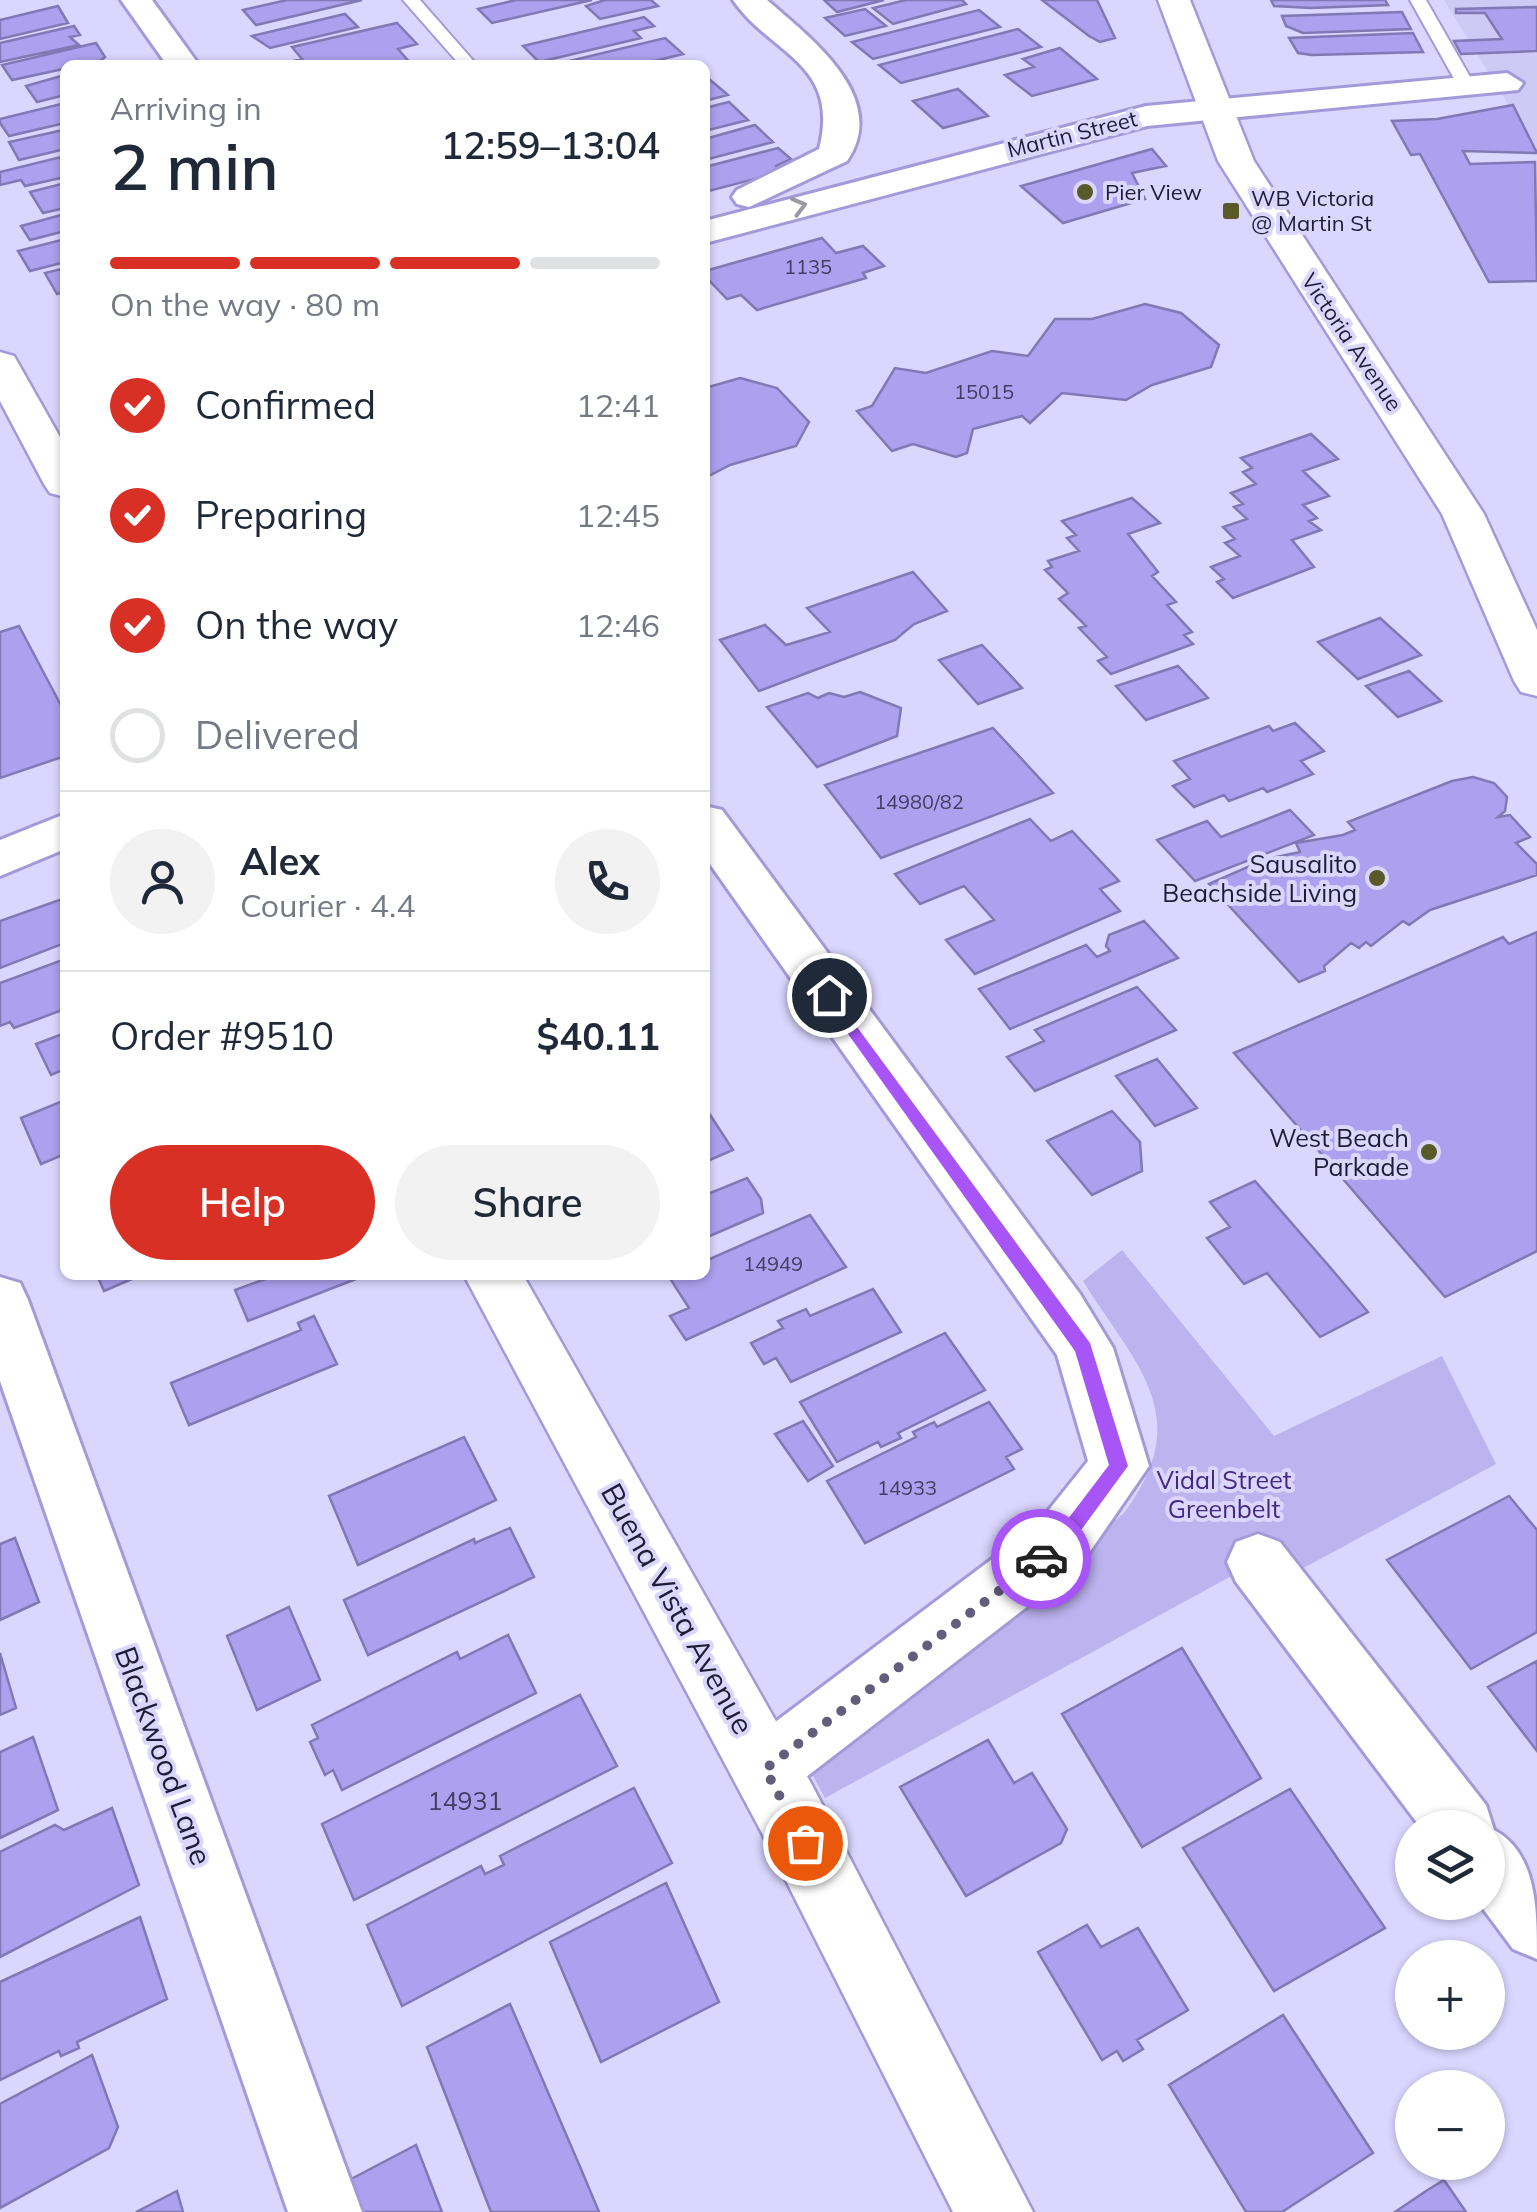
<!DOCTYPE html>
<meta charset="utf-8">
<style>
body{margin:0;font-family:Mulish,sans-serif;background:#f2f2f3;color:#1f2937;height:100vh;display:flex;flex-direction:column;font-size:38px;white-space:nowrap}
*{box-sizing:border-box;margin:0}
p{font-size:32px;color:#747a83}
.icon{flex:none;width:55px;height:55px;fill:none;stroke:currentColor;stroke-width:2;stroke-linecap:round;stroke-linejoin:round}
.map{position:relative;flex:1;overflow:hidden}
.side{position:absolute;left:60px;top:60px;width:650px;height:1220px;display:flex;flex-direction:column;background:#fff;border-radius:15px;box-shadow:0 2px 8px #0004}
.side>*{flex:none}
.controls{position:absolute;left:1395px;top:1810px;display:grid;gap:20px}
.controls a{display:grid;place-items:center;width:110px;height:110px;border-radius:50%;background:#fff;box-shadow:0 2px 8px #0004;font-size:50px}
.pin{position:absolute;display:grid;place-items:center;width:85px;height:85px;color:#fff;margin:-42px;border:5px solid #fff;border-radius:50%;box-shadow:0 2px 10px #0007}
.courier{position:absolute;display:grid;place-items:center;width:100px;height:100px;margin:-50px;border:8px solid #a855f7;border-radius:50%;background:#fff;color:#222;box-shadow:0 2px 12px #0007}
.summary em{font-style:normal;font-weight:600}
.summary div{display:flex;flex-direction:column-reverse}
.summary{display:flex;align-items:center;justify-content:space-between;height:170px;padding:0 50px}
h1{font-size:65px;font-weight:600;line-height:75px}
.bar{display:grid;grid-template-columns:repeat(4,1fr);gap:15px 10px;align-content:center;height:120px;padding:0 50px}
.bar i{height:12px;border-radius:8px;background:#e0e1e3}
.bar .active{background:#d93025}
.bar p{grid-column:span 4}
.line{display:flex;align-items:center;gap:25px;padding:0 50px;border-top:2px solid #e0e1e3}
.line div{flex:1}
.round{display:grid;place-items:center;flex:none;width:105px;height:105px;border-radius:52px;background:#f2f2f3}
ol{padding:0 50px;list-style:none}
li{display:flex;align-items:center;gap:30px;height:110px}
li p{margin-inline-start:auto}
li .icon{padding:10px;border-radius:50%;background:#d93025;color:#fff;stroke-width:4}
li:last-child{color:#747a83}
li i{width:55px;height:55px;border:5px solid #e0e1e3;border-radius:50%}
.primary-button{display:flex;gap:20px;margin-top:auto;padding:20px 50px}
.primary-button a{flex:1;height:115px;border-radius:60px;background:#d93025;color:#fff;font-size:40px;font-weight:600;line-height:115px;text-align:center}
.primary-button a+a{background:#f2f2f3;color:#1f2937}
.map>svg:first-child{display:block}
.built{fill:#cfc9f5}
.green{fill:#bcb3ef}
.building{fill:#ada0ee;stroke:#8278b5;stroke-width:2.5}
.lines{fill:none;stroke-linecap:round;stroke-linejoin:round}
.lane-casing{stroke:#a49ad9;stroke-width:4}
.street-casing{stroke:#a49ad9;stroke-width:6}
.secondary-casing{stroke:#a49ad9;stroke-width:5}
.lane{fill:#fff;fill-rule:evenodd}
.street{fill:#fff;fill-rule:evenodd}
.secondary{fill:#fff;fill-rule:evenodd}
.oneway{stroke:#9b99a4}
.route{fill:#a855f7}
.done{stroke:#615d7b;stroke-width:10;stroke-dasharray:0 18}
.poi-dot{fill:#585a28;stroke:#dbd6fe;stroke-width:4}
.labels{text-anchor:middle;stroke-width:8;stroke-linejoin:round;paint-order:stroke}
.number-label{font-size:20px;fill:#433d62}
.far-street-label{font-size:22px;fill:#201c34;stroke:#dbd6fe}
.far-poi-label{font-size:22px;fill:#201c34;stroke:#dbd6fe;text-anchor:start}
.poi-label{font-size:25px;fill:#201c34;stroke:#dbd6fe;text-anchor:end}
.park-label{font-size:25px;fill:#422881;stroke:#dbd6fe}
.near-number-label{font-size:25px;fill:#433d62}
.near-street-label{font-size:30px;fill:#201c34;stroke:#dbd6fe}
</style>
<div class="map">
<svg width="1537" height="2212" viewBox="0 0 1537 2212">
<rect width="100%" height="100%" fill="#dbd6fe"/>
<path class="built" d="M 1444,0 L 1537,0 L 1537,151 Z"/>
<path class="green" d="M 1122,1250 L 1274,1436 L 1442,1356 L 1496,1464 L 1274,1584 L 1257,1562 L 825,1798 L 807,1765 L 909,1694 L 1124,1513 C 1197,1415 1135,1365 1083,1281 Z"/>
<path class="building" d="M 287,0 L 362,0 L 256,25 L 243,10 Z
M 516,0 L 592,0 L 492,23 L 478,9 Z
M 651,0 L 658,6 L 600,19 L 586,6 L 605,0 Z
M 829,0 L 884,0 L 837,12 L 825,1 Z
M 906,0 L 962,0 L 966,4 L 893,24 L 873,8 Z
M 1042,0 L 1097,0 L 1115,38 L 1100,42 L 1089,36 Z
M 1271,0 L 1385,0 L 1388,5 L 1311,8 L 1274,6 Z
M 58,6 L 68,23 L 0,39 L 0,20 Z
M 1537,7 L 1537,51 L 1461,54 L 1454,41 L 1502,39 L 1485,13 L 1456,13 L 1456,9 Z
M 865,9 L 886,26 L 845,36 L 825,18 Z
M 979,10 L 1000,27 L 873,59 L 852,42 Z
M 1402,12 L 1411,29 L 1303,33 L 1286,26 L 1282,16 Z
M 345,14 L 358,27 L 270,48 L 252,36 Z
M 644,17 L 654,26 L 634,31 L 641,38 L 539,62 L 523,46 Z
M 397,23 L 417,44 L 398,49 L 412,65 L 277,65 L 302,59 L 292,47 Z
M 74,26 L 80,35 L 70,37 L 79,45 L 0,62 L 0,43 Z
M 1018,29 L 1041,47 L 901,83 L 879,65 Z
M 1413,33 L 1423,52 L 1312,55 L 1298,53 L 1289,38 Z
M 665,38 L 683,54 L 638,65 L 553,65 Z
M 96,43 L 105,57 L 100,61 L 12,80 L 2,65 Z
M 1060,48 L 1097,79 L 1032,96 L 1005,75 L 1034,67 L 1023,59 Z
M 65,75 L 65,95 L 37,102 L 26,86 Z
M 709,79 L 728,95 L 705,101 L 705,80 Z
M 958,89 L 988,116 L 943,128 L 913,101 Z
M 729,102 L 748,120 L 705,131 L 705,108 Z
M 65,103 L 65,123 L 9,136 L 0,123 L 0,119 Z
M 1513,105 L 1537,153 L 1463,151 L 1470,164 L 1535,162 L 1537,281 L 1489,282 L 1420,154 L 1411,155 L 1392,121 L 1437,119 Z
M 755,125 L 773,142 L 705,160 L 705,139 Z
M 63,130 L 65,149 L 19,160 L 9,142 Z
M 778,148 L 791,159 L 776,166 L 781,172 L 705,192 L 705,167 Z
M 1152,149 L 1166,166 L 1132,173 L 1145,199 L 1063,223 L 1021,186 Z
M 65,156 L 65,177 L 25,186 L 21,180 L 0,185 L 0,172 Z
M 65,183 L 65,208 L 43,213 L 30,192 Z
M 65,214 L 65,231 L 30,240 L 21,226 Z
M 822,238 L 836,253 L 863,246 L 884,266 L 863,273 L 866,278 L 757,310 L 741,295 L 727,299 L 705,276 L 705,271 Z
M 65,239 L 65,262 L 30,271 L 18,251 Z
M 65,268 L 65,292 L 57,294 L 45,273 Z
M 1145,304 L 1181,313 L 1219,345 L 1211,367 L 1152,385 L 1126,400 L 1062,393 L 1030,423 L 1022,416 L 973,429 L 967,453 L 956,457 L 913,444 L 892,451 L 857,411 L 872,406 L 895,368 L 926,373 L 992,351 L 1028,356 L 1055,319 L 1092,319 Z
M 740,378 L 777,388 L 809,422 L 796,446 L 730,465 L 705,478 L 705,388 Z
M 1311,434 L 1338,459 L 1303,471 L 1329,496 L 1303,505 L 1317,518 L 1309,521 L 1321,530 L 1292,540 L 1314,567 L 1233,598 L 1217,582 L 1224,579 L 1211,567 L 1240,556 L 1225,543 L 1235,539 L 1223,527 L 1247,519 L 1234,507 L 1243,504 L 1231,493 L 1256,484 L 1243,472 L 1252,468 L 1241,458 Z
M 1132,498 L 1160,523 L 1128,534 L 1158,572 L 1152,576 L 1176,602 L 1167,605 L 1192,632 L 1184,635 L 1193,644 L 1111,674 L 1098,661 L 1107,657 L 1079,628 L 1086,626 L 1059,599 L 1068,593 L 1045,570 L 1052,567 L 1048,561 L 1079,551 L 1067,538 L 1076,535 L 1062,521 Z
M 913,572 L 947,611 L 914,624 L 895,640 L 759,691 L 720,640 L 765,625 L 786,645 L 830,632 L 807,608 Z
M 1380,618 L 1421,655 L 1358,679 L 1318,642 Z
M 19,626 L 65,713 L 65,756 L 0,778 L 0,632 Z
M 982,645 L 1022,688 L 978,704 L 939,660 Z
M 1178,666 L 1208,698 L 1146,720 L 1116,686 Z
M 1409,671 L 1441,701 L 1398,717 L 1366,686 Z
M 860,692 L 901,708 L 897,736 L 817,767 L 767,707 L 808,693 L 818,698 L 829,693 L 844,697 Z
M 1295,723 L 1324,751 L 1301,761 L 1313,774 L 1267,792 L 1263,788 L 1229,801 L 1224,795 L 1194,807 L 1173,786 L 1190,779 L 1174,761 L 1269,726 L 1273,731 Z
M 993,728 L 1053,793 L 881,858 L 825,785 Z
M 1473,777 L 1494,783 L 1507,797 L 1505,811 L 1498,817 L 1510,815 L 1530,837 L 1516,843 L 1537,864 L 1537,875 L 1430,910 L 1409,925 L 1403,921 L 1371,946 L 1366,942 L 1359,948 L 1351,943 L 1324,966 L 1325,971 L 1299,982 L 1209,884 L 1266,859 L 1300,852 L 1296,843 L 1343,835 L 1355,830 L 1348,822 L 1452,781 Z
M 1290,810 L 1314,835 L 1195,881 L 1157,840 L 1207,821 L 1221,837 Z
M 1030,819 L 1051,841 L 1072,831 L 1119,881 L 1100,889 L 1120,911 L 975,974 L 946,940 L 994,920 L 964,886 L 920,904 L 895,874 Z
M 65,898 L 65,943 L 0,968 L 0,921 Z
M 1144,921 L 1178,958 L 1010,1029 L 979,989 L 1086,945 L 1097,957 L 1110,951 L 1106,946 L 1109,935 Z
M 1537,932 L 1537,1251 L 1445,1297 L 1234,1053 L 1503,937 L 1509,944 Z
M 65,959 L 65,1009 L 14,1028 L 10,1022 L 0,1026 L 0,983 Z
M 1137,987 L 1176,1030 L 1035,1091 L 1007,1057 L 1044,1041 L 1035,1030 Z
M 65,1033 L 65,1069 L 51,1075 L 36,1044 Z
M 1157,1059 L 1197,1108 L 1155,1126 L 1116,1076 Z
M 65,1100 L 65,1154 L 41,1164 L 21,1118 Z
M 705,1107 L 733,1150 L 705,1162 Z
M 1112,1111 L 1140,1142 L 1142,1171 L 1092,1195 L 1047,1141 Z
M 747,1178 L 761,1199 L 763,1213 L 705,1238 L 705,1195 Z
M 1255,1181 L 1329,1266 L 1368,1312 L 1320,1337 L 1267,1273 L 1244,1284 L 1207,1238 L 1230,1227 L 1210,1202 Z
M 810,1215 L 846,1267 L 686,1340 L 670,1316 L 689,1308 L 669,1277 L 705,1275 L 705,1261 Z
M 97,1275 L 141,1275 L 104,1291 Z
M 276,1275 L 360,1275 L 361,1277 L 248,1321 L 235,1290 Z
M 873,1289 L 901,1332 L 791,1382 L 776,1358 L 764,1364 L 751,1343 L 783,1328 L 778,1321 L 806,1309 L 810,1316 Z
M 314,1316 L 337,1364 L 189,1425 L 171,1383 L 301,1330 L 298,1323 Z
M 945,1333 L 985,1390 L 898,1433 L 901,1438 L 881,1447 L 878,1442 L 837,1462 L 800,1402 Z
M 989,1402 L 1022,1449 L 1006,1457 L 1014,1469 L 865,1543 L 827,1481 L 916,1437 L 913,1432 L 934,1422 L 937,1427 Z
M 803,1421 L 833,1466 L 808,1481 L 775,1434 Z
M 464,1437 L 496,1500 L 358,1565 L 329,1496 Z
M 1509,1496 L 1537,1530 L 1537,1632 L 1471,1669 L 1387,1560 Z
M 510,1528 L 534,1577 L 368,1655 L 344,1600 L 474,1539 L 475,1543 Z
M 15,1538 L 39,1602 L 0,1620 L 0,1544 Z
M 289,1607 L 320,1680 L 257,1710 L 227,1636 Z
M 508,1635 L 536,1693 L 342,1790 L 333,1770 L 325,1775 L 310,1742 L 318,1738 L 312,1725 L 457,1652 L 460,1659 Z
M 1182,1648 L 1261,1778 L 1142,1847 L 1062,1714 Z
M 0,1653 L 16,1708 L 0,1715 Z
M 1537,1661 L 1537,1751 L 1488,1687 Z
M 580,1695 L 617,1766 L 354,1900 L 322,1824 Z
M 33,1737 L 58,1810 L 0,1838 L 0,1752 Z
M 988,1740 L 1014,1783 L 1032,1773 L 1067,1829 L 1061,1843 L 966,1896 L 900,1787 Z
M 634,1788 L 672,1863 L 402,2006 L 367,1925 L 481,1866 L 485,1874 L 504,1865 L 500,1856 Z
M 1290,1789 L 1385,1928 L 1274,1991 L 1183,1848 Z
M 112,1808 L 139,1885 L 0,1957 L 0,1852 L 55,1825 L 64,1830 Z
M 666,1883 L 719,2002 L 601,2062 L 550,1942 Z
M 140,1917 L 167,1999 L 77,2042 L 79,2048 L 61,2056 L 59,2051 L 0,2080 L 0,1982 Z
M 1087,1925 L 1101,1947 L 1138,1928 L 1188,2010 L 1137,2040 L 1143,2049 L 1123,2061 L 1117,2051 L 1102,2060 L 1038,1952 Z
M 510,2004 L 581,2169 L 599,2212 L 491,2212 L 427,2047 Z
M 1283,2015 L 1373,2153 L 1282,2212 L 1246,2212 L 1169,2085 Z
M 92,2055 L 118,2127 L 109,2148 L 0,2208 L 0,2104 Z
M 416,2145 L 442,2212 L 346,2212 L 336,2187 Z
M 1444,2180 L 1466,2212 L 1395,2212 L 1426,2191 Z
M 177,2191 L 183,2212 L 136,2212 Z"/>
<g class="lines">
<defs>
<path id="lane" d="M 403,0 L 420,0 L 477,65 L 460,65 Z
M 1410,0 L 1426,0 L 1477,89 L 1474,93 L 1462,93 Z"/>
<path id="street" d="M 121,0 L 152,0 L 199,65 L 167,65 Z
M 733,0 L 767,0 C 808,36 891,97 847,161 L 749,207 L 737,204 L 732,197 L 737,190 L 819,149 C 841,63 771,55 733,0 Z
M 1507,73 L 1523,83 L 1518,90 L 1147,126 L 705,243 L 705,221 L 1146,106 Z
M 705,806 L 722,810 L 1080,1294 L 1113,1348 L 1149,1466 L 1080,1566 L 788,1791 L 765,1801 L 742,1791 L 732,1769 L 742,1747 L 1036,1526 L 1088,1461 L 1057,1355 L 705,857 Z
M 65,814 L 65,849 L 0,876 L 0,840 Z
M 0,1277 L 20,1283 L 28,1300 L 362,2212 L 288,2212 L 0,1381 Z
M 1258,1534 L 1280,1542 L 1486,1805 L 1494,1830 C 1537,1853 1537,1909 1537,1959 L 1513,1949 L 1478,1902 L 1488,1902 L 1488,1828 L 1421,1828 L 1236,1582 L 1227,1562 L 1236,1542 Z"/>
<path id="secondary" d="M 1158,0 L 1190,0 L 1254,161 L 1484,514 L 1537,630 L 1537,696 L 1521,692 L 1514,681 L 1442,514 L 1218,161 Z
M 0,352 L 14,356 L 65,446 L 65,497 L 50,493 L 44,484 L 0,401 Z
M 464,1275 L 523,1275 L 812,1785 L 1033,2212 L 953,2212 L 762,1833 Z"/>
</defs>
<use href="#lane" class="lane-casing"/>
<use href="#street" class="street-casing"/>
<use href="#secondary" class="secondary-casing"/>
<use href="#lane" class="lane"/>
<use href="#street" class="street"/>
<use href="#secondary" class="secondary"/>
</g>
<defs><path id="oneway-chevron" d="M-2-3.5L2.5 0L-2 3.5" fill="none" stroke-width="1.6" stroke-linecap="round" stroke-linejoin="round" transform="scale(2.5)"/></defs>
<use class="oneway" href="#oneway-chevron" transform="translate(799 206) rotate(-15)"/>
<path class="route" d="M 829,989 L 1090,1343 L 1128,1466 L 1065,1552 L 1041,1568 L 1034,1565 L 1034,1553 L 1052,1540 L 1109,1465 L 1075,1351 L 823,999 L 821,995 Z"/>
<g class="lines">
<path class="done" d="M 805,1843 L 765,1769 L 1041,1559"/>
</g>
<g class="poi-dot">
<circle cx="1085" cy="192" r="10"/>
<rect x="1221" y="201" width="20" height="20" rx="5"/>
<circle cx="1377" cy="878" r="10"/>
<circle cx="1429" cy="1152" r="10"/>
</g>
<g class="labels">
<g class="number-label">
<text x="808" y="274">1135</text>
<text x="984" y="399">15015</text>
<text x="919" y="809">14980/82</text>
<text x="773" y="1271">14949</text>
<text x="907" y="1495">14933</text>
</g>
<g class="far-street-label">
<text transform="translate(1072 134) rotate(-14)" y="8">Martin Street</text>
<text transform="translate(1352 342) rotate(56)" y="8">Victoria Avenue</text>
</g>
<g class="far-poi-label">
<text x="1105" y="200">Pier View</text>
<text x="1251" y="206">WB Victoria<tspan x="1251" dy="25">@ Martin St</tspan></text>
</g>
<g class="poi-label">
<text x="1357" y="873">Sausalito<tspan x="1357" dy="29">Beachside Living</tspan></text>
<text x="1409" y="1147">West Beach<tspan x="1409" dy="29">Parkade</tspan></text>
</g>
<g class="park-label">
<text x="1224" y="1489">Vidal Street<tspan x="1224" dy="29">Greenbelt</tspan></text>
</g>
<g class="near-number-label">
<text x="465" y="1810">14931</text>
</g>
<g class="near-street-label">
<text transform="translate(677 1609) rotate(61)" y="10">Buena Vista Avenue</text>
<text transform="translate(163 1756) rotate(70)" y="10">Blackwood Lane</text>
</g>
</g>
</svg>
<div class="controls">
<a><svg class="icon" aria-label="layers" viewBox="0 0 24 24"><path d="M12 4l9 5-9 5-9-5zM3 14l9 5 9-5"/></svg></a>
<a>+</a>
<a>−</a>
</div>
<div class="pin" style="left:805px;top:1843px;background:#ea580c"><svg class="icon" aria-label="bag" viewBox="0 0 24 24"><path d="M5 8h14l-1 12H6zM9 8a3 3 0 0 1 6 0"/></svg></div>
<div class="pin" style="left:829px;top:995px;background:#1f2937"><svg class="icon" aria-label="home" viewBox="0 0 24 24"><path d="M3 11l9-7 9 7M6 9v11h12V9"/></svg></div>
<div class="courier" style="left:1041px;top:1559px"><svg class="icon" aria-label="car" viewBox="0 0 24 24"><path d="M5 17H2v-5l4-1 3-4h7l3 4 3 1v5h-3M9 17h6M6 11h13"/><circle cx="7" cy="17" r="2"/><circle cx="17" cy="17" r="2"/></svg></div>
<section class="side">
<div class="summary"><div><h1>2 min</h1><p>Arriving in</p></div><em>12:59–13:04</em></div>
<div class="bar"><i class="active"></i><i class="active"></i><i class="active"></i><i></i><p>On the way · 80 m</p></div>
<ol>
<li><svg class="icon" aria-label="check" viewBox="0 0 24 24"><path d="M5 12l5 5 9-10"/></svg>Confirmed<p>12:41</p></li>
<li><svg class="icon" aria-label="check" viewBox="0 0 24 24"><path d="M5 12l5 5 9-10"/></svg>Preparing<p>12:45</p></li>
<li><svg class="icon" aria-label="check" viewBox="0 0 24 24"><path d="M5 12l5 5 9-10"/></svg>On the way<p>12:46</p></li>
<li><i></i>Delivered</li>
</ol>
<div class="line" style="height:180px"><a class="round"><svg class="icon" aria-label="person" viewBox="0 0 24 24"><circle cx="12" cy="8" r="4"/><path d="M4 21q1-7 8-7t8 7"/></svg></a><div><b>Alex</b><p>Courier · 4.4</p></div><a class="round"><svg class="icon" aria-label="phone" viewBox="0 0 24 24"><path d="M5 4h4l2 5-3 2q2 4 5 5l2-3 5 2v4C11 20 4 13 5 4z"/></svg></a></div>
<div class="line" style="height:130px"><div>Order #9510</div><b>$40.11</b></div>
<div class="primary-button"><a>Help</a><a>Share</a></div>
</section>
</div>
